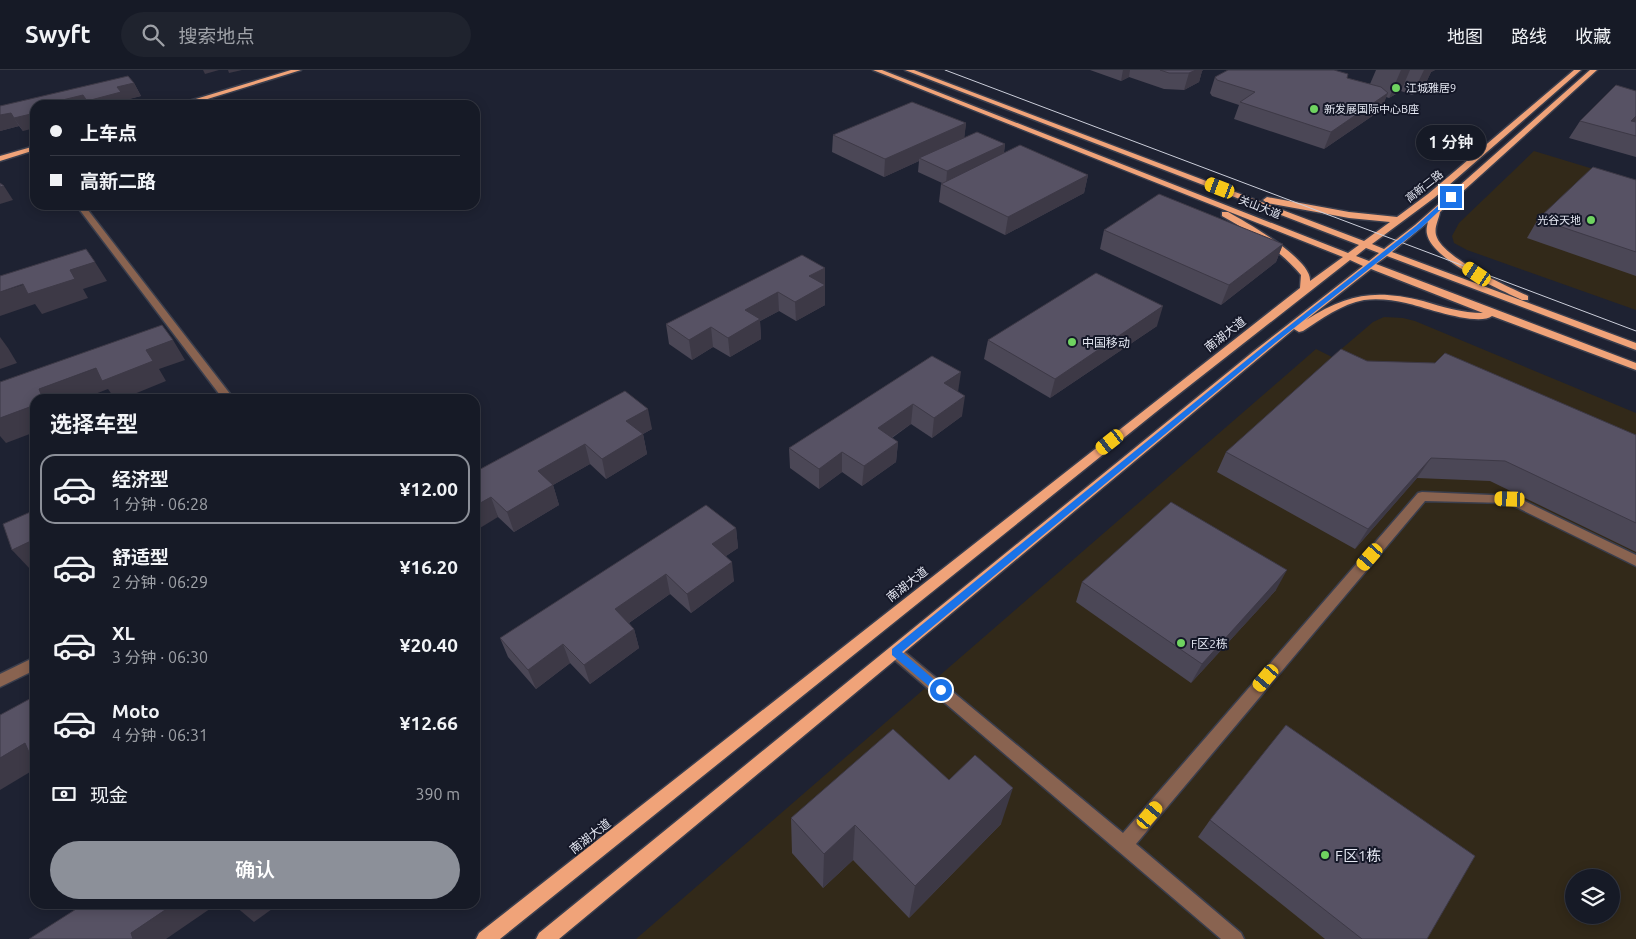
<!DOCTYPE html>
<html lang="zh">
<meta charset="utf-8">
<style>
:root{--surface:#161a26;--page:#1f232e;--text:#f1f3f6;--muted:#9ea1a7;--line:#353843;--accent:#8c9099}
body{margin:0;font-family:Ubuntu,"Noto Sans SC",sans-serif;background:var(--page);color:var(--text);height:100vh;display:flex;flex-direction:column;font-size:19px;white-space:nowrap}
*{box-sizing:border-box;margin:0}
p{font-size:16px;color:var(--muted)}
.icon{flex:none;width:28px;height:28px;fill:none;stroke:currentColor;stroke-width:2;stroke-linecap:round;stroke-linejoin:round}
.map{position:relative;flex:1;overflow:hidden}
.details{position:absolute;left:30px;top:324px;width:450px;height:515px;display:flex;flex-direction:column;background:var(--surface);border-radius:15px;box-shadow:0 2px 12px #0003,0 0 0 1px var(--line)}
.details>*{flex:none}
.top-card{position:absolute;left:30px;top:30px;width:450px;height:110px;border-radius:15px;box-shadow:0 2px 12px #0003,0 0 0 1px var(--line);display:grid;align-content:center;height:110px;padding:0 20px;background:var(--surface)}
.tools{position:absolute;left:1565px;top:799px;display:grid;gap:10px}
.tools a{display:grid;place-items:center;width:55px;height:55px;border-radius:50%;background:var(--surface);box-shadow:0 2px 12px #0003,0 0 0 1px var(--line);font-size:25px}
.end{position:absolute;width:22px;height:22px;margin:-11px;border:6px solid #1a73e8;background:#fff;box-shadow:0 0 0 2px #fff}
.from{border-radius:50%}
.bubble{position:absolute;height:35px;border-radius:18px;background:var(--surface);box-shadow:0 2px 12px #0003,0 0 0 1px var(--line);font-size:16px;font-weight:600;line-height:35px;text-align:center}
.car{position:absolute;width:15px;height:30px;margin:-15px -8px;border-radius:6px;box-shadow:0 0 4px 1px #0007;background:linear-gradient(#f5c518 24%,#345 0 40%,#f5c518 0 76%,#345 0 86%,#f5c518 0)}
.top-card b{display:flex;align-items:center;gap:18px;height:48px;font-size:19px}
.top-card b+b{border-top:1px solid var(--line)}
.top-card i{width:12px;height:12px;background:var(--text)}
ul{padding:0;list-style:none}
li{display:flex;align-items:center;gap:15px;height:70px;margin:0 10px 8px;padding:0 10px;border:2px solid transparent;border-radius:15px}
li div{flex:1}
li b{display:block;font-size:19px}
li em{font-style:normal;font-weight:600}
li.on{border-color:var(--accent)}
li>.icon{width:45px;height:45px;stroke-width:1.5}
h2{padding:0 20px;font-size:22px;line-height:60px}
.pay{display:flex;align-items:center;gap:12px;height:55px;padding:0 20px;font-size:19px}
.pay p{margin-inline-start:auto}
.primary-button{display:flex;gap:10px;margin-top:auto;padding:10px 20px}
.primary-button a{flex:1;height:58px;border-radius:30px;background:var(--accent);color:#fff;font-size:20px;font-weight:600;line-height:58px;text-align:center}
header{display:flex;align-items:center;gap:30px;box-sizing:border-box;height:70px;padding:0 25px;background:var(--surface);border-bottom:1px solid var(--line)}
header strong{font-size:24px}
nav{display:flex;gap:28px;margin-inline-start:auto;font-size:18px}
.search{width:350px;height:45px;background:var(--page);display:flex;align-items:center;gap:12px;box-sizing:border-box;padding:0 18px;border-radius:28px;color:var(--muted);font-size:19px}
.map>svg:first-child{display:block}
</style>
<header>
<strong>Swyft</strong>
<div class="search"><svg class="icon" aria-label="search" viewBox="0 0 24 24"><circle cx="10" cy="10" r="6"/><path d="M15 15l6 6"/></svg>搜索地点</div>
<nav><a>地图</a><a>路线</a><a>收藏</a></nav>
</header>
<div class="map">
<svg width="1636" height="869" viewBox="0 0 1636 869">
<rect width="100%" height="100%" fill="#1e2232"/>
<g fill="#322919" fill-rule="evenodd">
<polygon points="1534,81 1636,112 1636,240 1467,180 1454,173 1452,166 1459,153"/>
<path d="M1384 247 1403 248 1415 251 1636 343V869H636L1316 279 1332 287 1373 252ZM1574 808H1611V845H1574Z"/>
</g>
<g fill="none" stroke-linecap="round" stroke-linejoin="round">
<defs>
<g id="minor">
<polygon points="76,135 84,135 234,329 223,329"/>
<polygon points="1422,422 1514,426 1636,485 1636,496 1508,433 1425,431 1136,774 1241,863 1244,869 1221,869 890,586 888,582 890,578 895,576 900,578 1123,763 1418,423"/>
<polygon points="35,587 35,600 0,617 0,604"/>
</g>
<g id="major">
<polygon points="291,0 301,0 188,35 176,35"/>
<path d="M873 0H882L1348 183 1359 175 905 0H914L1364 171 1390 152 1349 148 1267 133 1263 130 1267 127 1349 142 1397 147 1428 124 1574 0H1581L1434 128 1372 174 1384 179 1415 155 1590 0H1597L1440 142C1439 149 1434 157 1436 165 1442 188 1507 216 1528 226V230H1522C1499 219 1432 190 1427 164 1426 160 1427 156 1428 152L1392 182 1636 273V280L1387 186 1376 194 1636 293V300L1492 246C1478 257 1424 237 1406 233 1393 230 1378 228 1364 230 1342 234 1321 249 1303 261L1299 262 1294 259 559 869H536L539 863 1254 281 1363 196 1350 190 1161 338 500 869H476L479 863 1300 218 1301 205C1279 179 1252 163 1222 146V142H1228C1246 152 1312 189 1310 211L1343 187ZM1366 178 1379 183 1369 191 1356 186ZM1371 199 1483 243C1462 243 1443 237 1423 231 1375 219 1347 224 1306 250Z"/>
<polygon points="35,76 35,80 0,91 0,86"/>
</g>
</defs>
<use href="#minor" stroke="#3a3e4d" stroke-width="3"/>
<use href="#major" stroke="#3a3e4d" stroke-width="3"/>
<use href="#minor" fill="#896350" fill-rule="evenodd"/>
<use href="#major" fill="#f0a379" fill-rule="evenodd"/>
<polyline stroke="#cbceda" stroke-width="1" points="945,0 1636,261"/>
</g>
<g fill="#4b4756">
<polygon points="1090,0 1203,0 1202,1 1199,12 1184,20 1164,19 1129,7 1121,11"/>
<polygon points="1376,0 1435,0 1431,2 1423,19 1412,25 1401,21 1389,28 1386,27 1381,40 1324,79 1234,49 1239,35 1212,26 1210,23 1215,7 1347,8 1370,14"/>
<polygon points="134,13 141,26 125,30 128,35 35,35 23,61 19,56 0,61 0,36"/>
<polygon points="1636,21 1636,87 1569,68 1580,51"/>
<polygon points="966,53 964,68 1005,74 1004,83 1088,105 1084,123 1005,165 939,132 941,114 942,113 918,102 919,91 884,107 832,82 833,65"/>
<polygon points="1636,110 1636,206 1527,168 1538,149"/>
<polygon points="1104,160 1283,174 1276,192 1221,235 1100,179"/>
<polygon points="825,198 825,235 796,251 779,241 760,251 761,269 730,287 713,277 692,290 669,274 666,254"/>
<polygon points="1157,256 1050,328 984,289 988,270"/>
<polygon points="932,286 958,322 962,346 932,368 911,354 892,368 898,372 896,392 862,416 842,402 819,419 790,398 789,378"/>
<polygon points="1367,291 1636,365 1636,482 1490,411 1417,408 1355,479 1217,402 1226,382"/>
<polygon points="625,321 652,359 643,364 647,384 606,409 590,394 553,415 559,435 514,462 498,447 475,402"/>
<polygon points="736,458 738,478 726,486 734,511 691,543 670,524 629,553 634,559 639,578 590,614 570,593 536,619 508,587 500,568"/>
<polygon points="1082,512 1276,520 1191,613 1076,532"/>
<polygon points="949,710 1001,754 909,848 853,790 823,818 792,783 791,748"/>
<polygon points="1210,750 1427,869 1325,869 1198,767"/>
</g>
<g fill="#3d3946">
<polygon points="203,0 219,0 205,4"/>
<polygon points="228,0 242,0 229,3"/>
<polygon points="1123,0 1130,0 1129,7 1121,11"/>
<polygon points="1195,0 1203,0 1202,1 1199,12 1184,20 1189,3"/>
<polygon points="1401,0 1410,0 1401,21 1389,28"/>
<polygon points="1424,0 1435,0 1431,2 1423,19 1412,25"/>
<polygon points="134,13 141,26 125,30 128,35 90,35 87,31 117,17"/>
<polygon points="1388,23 1381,40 1324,79 1331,62"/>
<polygon points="83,25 89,35 47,35 46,34"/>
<polygon points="11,43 19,56 0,61 0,45"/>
<polygon points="35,43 35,58 23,61 14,48"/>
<polygon points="1636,46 1636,51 1625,63 1631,51"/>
<polygon points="966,53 964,71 919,88 919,91 884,107 885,89"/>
<polygon points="1005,74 1003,87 946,115 947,101"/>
<polygon points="1088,105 1084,123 1005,165 1008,147"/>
<polygon points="4,116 13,130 0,134 0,117"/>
<polygon points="1283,174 1276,192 1221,235 1229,215"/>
<polygon points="95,192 107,211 83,219 88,228 42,244 35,234 0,246 0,222"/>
<polygon points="825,198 825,235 796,251 795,232 809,206"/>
<polygon points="778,222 779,241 760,251 761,269 730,287 728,268 745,240"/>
<polygon points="1163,236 1157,256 1050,328 1055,309"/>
<polygon points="711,257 713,277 692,290 689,270"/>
<polygon points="0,267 8,278 17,293 0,299"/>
<polygon points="173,270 185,290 159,299 166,311 122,329 115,329 108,319 82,329 43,329 39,319"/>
<polygon points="961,302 958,322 944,313"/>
<polygon points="965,326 962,346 932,368 934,348"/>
<polygon points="913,334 911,354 876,378 878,358"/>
<polygon points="35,335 35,362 6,373 0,366 0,348"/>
<polygon points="648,339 652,359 630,371 626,351"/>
<polygon points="643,364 647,384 606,409 602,389"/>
<polygon points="898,372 896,392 862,416 864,396"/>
<polygon points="585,374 590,394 553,415 559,435 514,462 507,442 538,401"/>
<polygon points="842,382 842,402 819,419 819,399"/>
<polygon points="1431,388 1417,408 1355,479 1368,459"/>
<polygon points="491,427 498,447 475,461 475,436"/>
<polygon points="736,458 738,478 714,494 712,474"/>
<polygon points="35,469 35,498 31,500 12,480"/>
<polygon points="732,492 734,511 691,543 687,524"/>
<polygon points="1287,500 1276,520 1191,613 1202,594"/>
<polygon points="666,504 670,524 620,559 615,539"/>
<polygon points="634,559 639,578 590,614 584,595"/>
<polygon points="563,574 570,593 536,619 528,600"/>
<polygon points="25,673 35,681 35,699 0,720 0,688"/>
<polygon points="1013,718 1001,754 909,848 915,816"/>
<polygon points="855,755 853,790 823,818 824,784"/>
<polygon points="174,834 217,834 166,869 133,869 131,863"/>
<polygon points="239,834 279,834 254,852 235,836"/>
</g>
<g fill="#575264" stroke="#3d3946">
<polygon points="1160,0 1196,0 1189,3 1169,3"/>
<polygon points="1228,0 1334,0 1348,4 1347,8 1381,17 1388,23 1331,62 1240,32 1255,22 1217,10 1215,7"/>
<polygon points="128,6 134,13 117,17 121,22 87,31 83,25 46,34 47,35 35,35 35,43 14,48 11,43 0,45 0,36"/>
<polygon points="1616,15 1636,21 1636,46 1631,51 1636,52 1636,66 1580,51"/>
<polygon points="912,32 966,53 885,89 833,65"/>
<polygon points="977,62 1005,74 947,101 919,88"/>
<polygon points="1020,75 1088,105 1008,147 941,114"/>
<polygon points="1593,97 1636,110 1636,182 1538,149"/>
<polygon points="0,113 4,116 0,117"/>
<polygon points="1159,124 1283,174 1229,215 1104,160"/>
<polygon points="86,179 95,192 70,200 75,209 28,224 23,214 0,222 0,206"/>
<polygon points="802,185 825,198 809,206 825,215 795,232 778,222 745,240 760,249 728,268 711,257 689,270 666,254"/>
<polygon points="1096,203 1163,236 1055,309 988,270"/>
<polygon points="162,255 173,270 146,280 153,291 102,311 96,298 39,319 43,329 35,329 35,335 0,348 0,312"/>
<polygon points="1341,279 1367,291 1435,293 1445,283 1636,365 1636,453 1505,391 1431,388 1368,459 1226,382"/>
<polygon points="932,286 961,302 944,313 965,326 934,348 913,334 878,358 898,372 864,396 842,382 819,399 789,378"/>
<polygon points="625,321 648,339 626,351 643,364 602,389 585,374 538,401 553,415 507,442 491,427 475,436 475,402"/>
<polygon points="1171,432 1287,500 1202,594 1082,512"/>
<polygon points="706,435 736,458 712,474 732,492 687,524 666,504 615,539 634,559 584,595 563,574 528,600 500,568"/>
<polygon points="35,440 35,469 12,480 3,454"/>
<polygon points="35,626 35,696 25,673 0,688 0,645"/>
<polygon points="1286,655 1475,786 1427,869 1362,869 1210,750"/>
<polygon points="893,659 949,710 975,685 1013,718 915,816 855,755 824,784 791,748"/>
<polygon points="84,834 174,834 131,863 133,869 29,869"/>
</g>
<polygon fill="#1a73e8" points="1449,126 1454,127 1421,158 1275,273 902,582 944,618 944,623 937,623 892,585 892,579 1270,271 1416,156"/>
<g fill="#6fd360" stroke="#151828" stroke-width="2">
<circle cx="1396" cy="18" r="5"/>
<circle cx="1314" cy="39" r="5"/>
<circle cx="1591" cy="150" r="5"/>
<circle cx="1072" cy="272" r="5"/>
<circle cx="1181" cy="573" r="5"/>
<circle cx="1325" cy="785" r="5"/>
</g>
<g text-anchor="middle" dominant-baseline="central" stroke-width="4" stroke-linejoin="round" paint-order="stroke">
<g font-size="11" fill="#e4e7f2" stroke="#151828" text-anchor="start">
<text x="1406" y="18">江城雅居9</text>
<text x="1324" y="39">新发展国际中心B座</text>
<text x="1581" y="150" text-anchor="end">光谷天地</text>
</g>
<g font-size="11" fill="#e4e7f2" stroke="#151828">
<text transform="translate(1424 116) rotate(-38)">高新二路</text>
<text transform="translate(1260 137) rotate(21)">关山大道</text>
</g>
<g font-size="12" fill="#e4e7f2" stroke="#151828">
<text transform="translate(1225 264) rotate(-38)">南湖大道</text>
<text transform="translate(907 514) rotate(-38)">南湖大道</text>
<text transform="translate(590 766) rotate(-38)">南湖大道</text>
</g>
<g font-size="12" fill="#e4e7f2" stroke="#151828" text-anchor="start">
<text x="1082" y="272">中国移动</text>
<text x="1191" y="573">F区2栋</text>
</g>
<g font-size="15" fill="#e4e7f2" stroke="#151828" text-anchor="start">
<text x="1335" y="785">F区1栋</text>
</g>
</g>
</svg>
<div class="tools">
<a><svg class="icon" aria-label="layers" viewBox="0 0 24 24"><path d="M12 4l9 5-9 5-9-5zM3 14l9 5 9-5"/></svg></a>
</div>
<i class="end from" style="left:941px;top:620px"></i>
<i class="end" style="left:1451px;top:127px"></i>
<div class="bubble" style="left:1416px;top:55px;width:70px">1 分钟</div>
<i class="car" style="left:1220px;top:118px;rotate:291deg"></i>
<i class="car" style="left:1477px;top:204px;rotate:304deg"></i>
<i class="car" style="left:1110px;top:372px;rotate:232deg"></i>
<i class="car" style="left:1510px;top:429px;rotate:272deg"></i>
<i class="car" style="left:1370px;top:487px;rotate:221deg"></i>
<i class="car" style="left:1266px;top:608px;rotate:220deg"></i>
<i class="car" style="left:1150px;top:745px;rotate:40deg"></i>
<div class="top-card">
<b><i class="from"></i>上车点</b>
<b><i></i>高新二路</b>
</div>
<section class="details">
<h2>选择车型</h2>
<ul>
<li class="on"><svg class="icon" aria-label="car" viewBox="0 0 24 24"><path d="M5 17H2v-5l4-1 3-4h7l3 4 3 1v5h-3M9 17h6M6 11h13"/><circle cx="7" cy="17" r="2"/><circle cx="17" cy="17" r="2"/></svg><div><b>经济型</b><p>1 分钟 · 06:28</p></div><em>¥12.00</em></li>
<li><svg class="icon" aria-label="car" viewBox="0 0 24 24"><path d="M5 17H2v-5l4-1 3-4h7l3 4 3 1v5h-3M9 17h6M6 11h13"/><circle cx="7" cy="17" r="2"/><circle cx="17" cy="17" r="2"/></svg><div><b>舒适型</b><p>2 分钟 · 06:29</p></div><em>¥16.20</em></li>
<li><svg class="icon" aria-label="car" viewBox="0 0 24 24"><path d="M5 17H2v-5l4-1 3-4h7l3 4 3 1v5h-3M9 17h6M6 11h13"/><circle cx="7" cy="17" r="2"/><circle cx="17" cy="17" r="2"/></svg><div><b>XL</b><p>3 分钟 · 06:30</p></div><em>¥20.40</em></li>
<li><svg class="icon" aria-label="car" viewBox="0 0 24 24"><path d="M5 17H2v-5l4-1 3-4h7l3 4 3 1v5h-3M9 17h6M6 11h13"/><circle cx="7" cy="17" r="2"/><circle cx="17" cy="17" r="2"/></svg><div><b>Moto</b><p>4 分钟 · 06:31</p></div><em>¥12.66</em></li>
</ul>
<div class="pay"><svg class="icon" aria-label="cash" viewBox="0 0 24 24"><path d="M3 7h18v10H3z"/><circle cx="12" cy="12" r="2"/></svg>现金<p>390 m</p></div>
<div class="primary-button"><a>确认</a></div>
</section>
</div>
